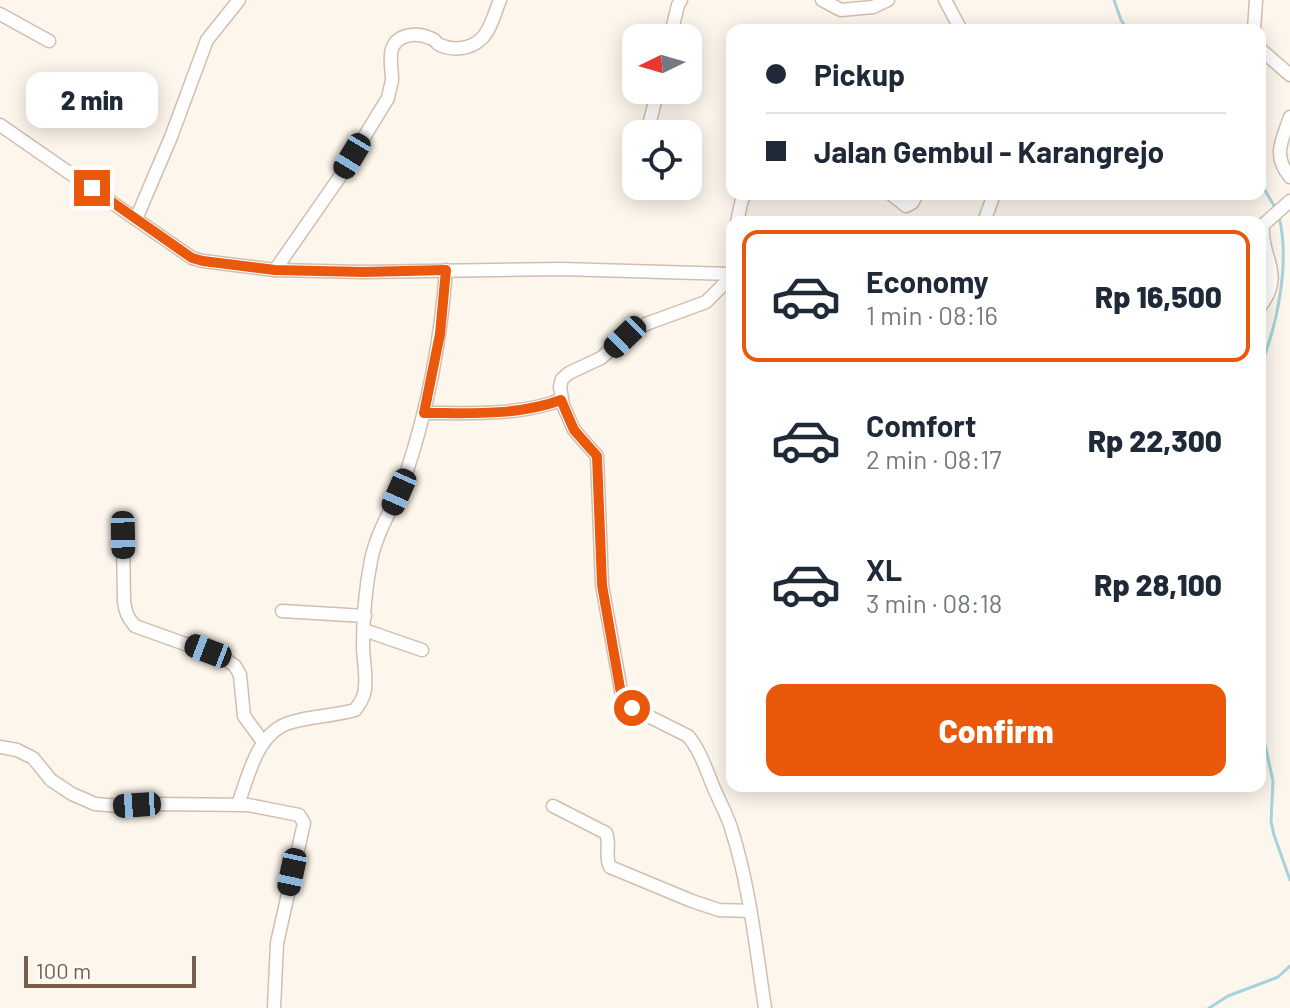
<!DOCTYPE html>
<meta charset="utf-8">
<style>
:root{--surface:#fff;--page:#f6f6f7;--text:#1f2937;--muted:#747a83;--line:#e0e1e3;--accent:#ea580c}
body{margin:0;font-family:Barlow,sans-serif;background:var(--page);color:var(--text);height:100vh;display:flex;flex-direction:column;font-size:30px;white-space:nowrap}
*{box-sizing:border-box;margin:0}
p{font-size:26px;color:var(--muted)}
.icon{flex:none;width:44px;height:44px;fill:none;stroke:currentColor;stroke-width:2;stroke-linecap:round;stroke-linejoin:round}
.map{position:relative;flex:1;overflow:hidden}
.drawer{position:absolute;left:726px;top:216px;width:540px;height:576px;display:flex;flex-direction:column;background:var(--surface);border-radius:16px;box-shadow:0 4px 20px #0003}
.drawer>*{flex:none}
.hud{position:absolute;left:726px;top:24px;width:540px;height:176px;border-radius:16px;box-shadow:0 4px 20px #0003;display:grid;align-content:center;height:176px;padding:0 40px;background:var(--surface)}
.needle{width:52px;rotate:265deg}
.buttons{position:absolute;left:622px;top:24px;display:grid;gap:16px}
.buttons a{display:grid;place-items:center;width:80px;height:80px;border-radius:16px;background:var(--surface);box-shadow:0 4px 20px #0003;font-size:40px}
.scale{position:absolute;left:24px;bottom:20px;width:172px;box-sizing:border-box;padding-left:8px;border:4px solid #7a5c4d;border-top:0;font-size:22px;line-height:28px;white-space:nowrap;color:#7a5c4d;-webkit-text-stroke:6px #fffaf3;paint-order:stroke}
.end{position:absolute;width:36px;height:36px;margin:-18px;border:10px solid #ea580c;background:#fff;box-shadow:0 0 0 4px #fff}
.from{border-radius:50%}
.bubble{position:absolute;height:56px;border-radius:16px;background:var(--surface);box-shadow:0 4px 20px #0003;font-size:26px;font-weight:800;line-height:56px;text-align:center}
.car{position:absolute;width:24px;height:48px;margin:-24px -12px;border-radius:10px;box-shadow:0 0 6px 2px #0007;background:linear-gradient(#222 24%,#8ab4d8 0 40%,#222 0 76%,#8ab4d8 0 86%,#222 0)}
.hud b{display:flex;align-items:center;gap:28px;height:76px;font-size:30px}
.hud b+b{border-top:2px solid var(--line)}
.hud i{width:20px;height:20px;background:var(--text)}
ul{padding:14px 0 0;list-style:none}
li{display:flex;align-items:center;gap:24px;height:132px;margin:0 16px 12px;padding:0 24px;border:4px solid transparent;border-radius:16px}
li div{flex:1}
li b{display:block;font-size:30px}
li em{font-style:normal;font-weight:800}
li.current{border-color:var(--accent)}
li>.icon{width:72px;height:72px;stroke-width:1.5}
.cta{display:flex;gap:16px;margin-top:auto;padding:16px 40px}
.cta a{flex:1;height:92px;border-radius:16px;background:var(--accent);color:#fff;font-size:32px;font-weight:800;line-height:92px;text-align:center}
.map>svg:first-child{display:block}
</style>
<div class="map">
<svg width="1290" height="1008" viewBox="0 0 1290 1008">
<rect width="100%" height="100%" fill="#fdf6ec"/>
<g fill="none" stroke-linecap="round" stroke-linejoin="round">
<g stroke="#a5d3da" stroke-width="3">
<polyline points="1114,0 1121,20 1128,30"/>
<polyline points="1260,182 1276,209"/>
<path d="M1260 367C1278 324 1290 262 1279 216"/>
<polyline points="1260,729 1264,740 1273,781 1271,821 1274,835 1290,880"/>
<polyline points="1209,1008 1228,996 1278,977 1290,966"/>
</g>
<defs>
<g id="minor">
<polyline points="822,0 841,10 873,7 888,0"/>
<polyline points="945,0 961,30"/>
<polyline points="0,14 49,41"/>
<polyline points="1254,30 1256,0"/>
<polyline points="670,38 678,5 681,0"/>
<polyline points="1260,49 1290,75"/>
<path d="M1290 117C1282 141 1272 155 1290 177"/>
<polyline points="0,125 192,258 203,261 275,270 363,272 561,269 732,274"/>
<polyline points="644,134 650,121 658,90"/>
<polyline points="891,194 906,206 912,203 915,198 914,194"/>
<polyline points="136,219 171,137 207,40 239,0"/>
<polyline points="737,222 742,199 746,194"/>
<polyline points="984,222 994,194"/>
<path d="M275 270 339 178 388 98C389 92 391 86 392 80 392 70 389 58 392 49 397 34 417 32 430 38 440 42 431 40 440 45 453 51 471 49 481 39 491 30 495 12 500 0"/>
<path d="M732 276 706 302 646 324 625 337 601 358 569 373 562 379 560 387 563 405 574 430 597 456 602 585 622 696 632 708 688 736C700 750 706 769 713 786 719 801 728 816 732 831 750 888 756 949 765 1008"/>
<path d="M1260 307C1286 272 1260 259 1263 225L1290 201"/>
<path d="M424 413C470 413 517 416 561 400"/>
<path d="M123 535 124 601C125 612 128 618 135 626L224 658 235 666 240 675 244 716 263 742"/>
<polyline points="282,611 365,616"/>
<polyline points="364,630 422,650"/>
<polyline points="0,747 17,750 33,758 51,780 72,794 95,804 119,806 155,804 248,805 299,815 304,823 277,943 274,1008"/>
<path d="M238 804C249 775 257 731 292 722 312 716 334 716 355 710 359 705 362 701 364 694 368 678 363 662 363 645 363 619 366 586 371 560 377 530 396 503 406 474 428 408 441 339 446 270"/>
<path d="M553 806 606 833C611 847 604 855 610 867L692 901 719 910 750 911"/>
</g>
</defs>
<use href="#minor" stroke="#d1beb0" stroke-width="15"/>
<use href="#minor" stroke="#fff" stroke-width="12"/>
</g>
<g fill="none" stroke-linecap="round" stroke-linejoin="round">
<path stroke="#ea580c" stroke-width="10" d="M92 188 192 258 203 261 275 270 363 272 446 270 440 334 424 413C470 413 517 416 561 400L574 430 597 456 602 585 620 688 622 696 632 708"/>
</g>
</svg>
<div class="buttons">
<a><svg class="needle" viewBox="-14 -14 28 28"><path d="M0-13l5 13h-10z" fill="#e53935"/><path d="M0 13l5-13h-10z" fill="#747a83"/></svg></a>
<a><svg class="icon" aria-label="locate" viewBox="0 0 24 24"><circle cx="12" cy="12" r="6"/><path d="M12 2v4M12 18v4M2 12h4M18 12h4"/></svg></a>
</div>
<div class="scale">100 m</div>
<i class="end from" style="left:632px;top:708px"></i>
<i class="end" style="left:92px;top:188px"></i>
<div class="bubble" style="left:26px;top:72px;width:132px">2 min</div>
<i class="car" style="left:352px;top:156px;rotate:211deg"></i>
<i class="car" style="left:625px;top:337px;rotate:226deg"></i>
<i class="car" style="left:399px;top:492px;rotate:204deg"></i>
<i class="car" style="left:123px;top:535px;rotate:179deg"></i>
<i class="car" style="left:208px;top:651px;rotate:291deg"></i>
<i class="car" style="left:137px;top:805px;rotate:266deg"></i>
<i class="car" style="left:292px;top:872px;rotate:192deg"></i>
<div class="hud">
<b><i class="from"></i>Pickup</b>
<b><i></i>Jalan Gembul - Karangrejo</b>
</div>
<section class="drawer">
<ul>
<li class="current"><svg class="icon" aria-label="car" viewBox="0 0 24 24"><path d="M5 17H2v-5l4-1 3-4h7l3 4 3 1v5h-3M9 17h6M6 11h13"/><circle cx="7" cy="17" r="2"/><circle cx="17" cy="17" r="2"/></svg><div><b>Economy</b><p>1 min · 08:16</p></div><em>Rp 16,500</em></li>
<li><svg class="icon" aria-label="car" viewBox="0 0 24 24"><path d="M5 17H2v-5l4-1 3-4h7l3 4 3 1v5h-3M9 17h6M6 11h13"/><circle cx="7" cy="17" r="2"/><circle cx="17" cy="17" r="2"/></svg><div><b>Comfort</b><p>2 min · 08:17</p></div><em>Rp 22,300</em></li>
<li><svg class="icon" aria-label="car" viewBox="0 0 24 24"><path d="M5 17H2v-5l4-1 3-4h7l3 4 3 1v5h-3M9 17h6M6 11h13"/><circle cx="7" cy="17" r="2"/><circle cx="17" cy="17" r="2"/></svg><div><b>XL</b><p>3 min · 08:18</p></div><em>Rp 28,100</em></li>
</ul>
<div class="cta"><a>Confirm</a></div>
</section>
</div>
